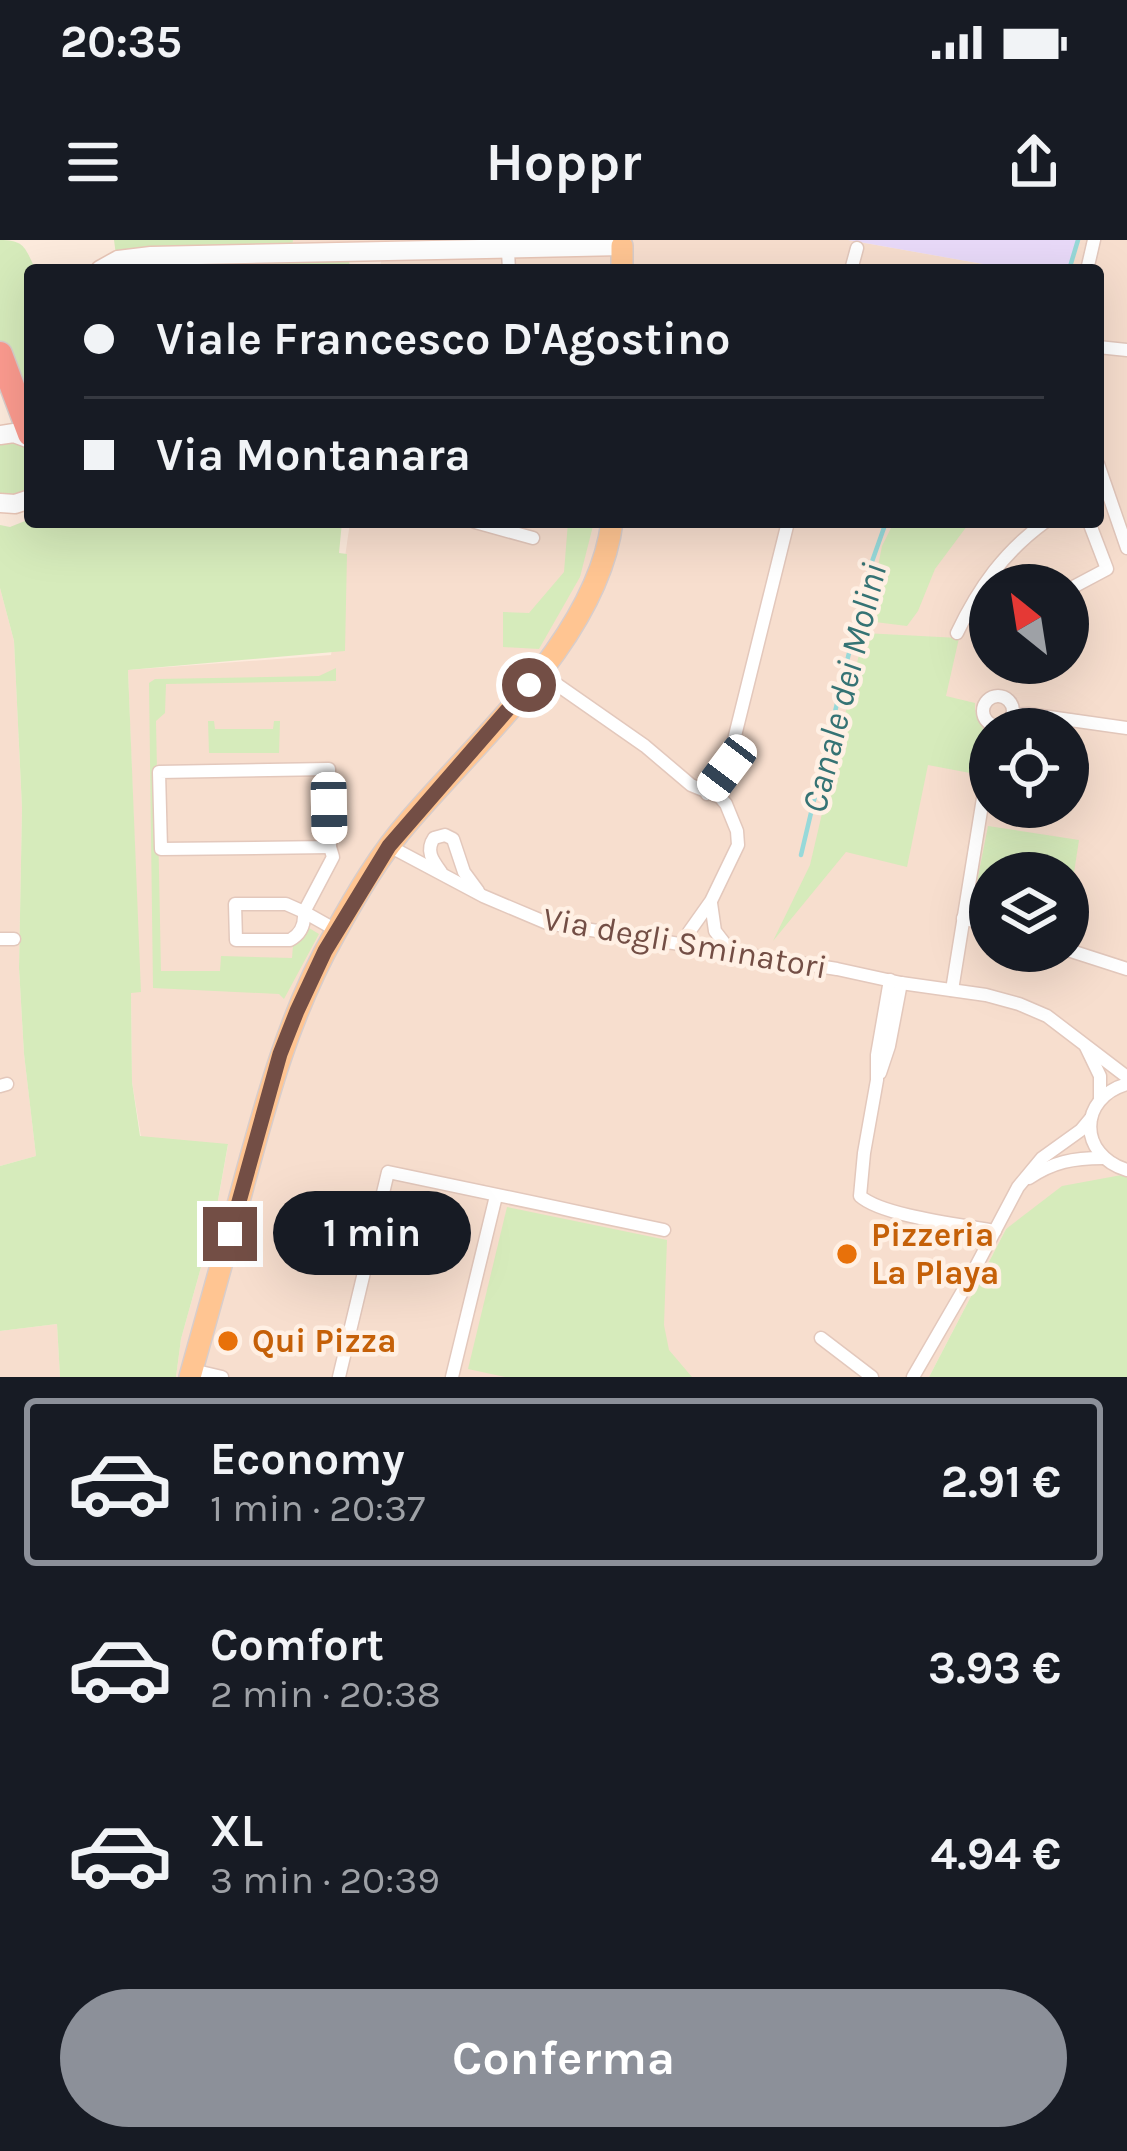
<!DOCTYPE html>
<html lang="it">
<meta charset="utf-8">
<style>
:root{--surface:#171b24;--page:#242831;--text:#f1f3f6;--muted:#9ea1a6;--line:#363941;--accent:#8c9099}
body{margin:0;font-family:Karla,sans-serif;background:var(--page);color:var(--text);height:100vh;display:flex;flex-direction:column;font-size:45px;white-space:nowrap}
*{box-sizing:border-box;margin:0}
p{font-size:39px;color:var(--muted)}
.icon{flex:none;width:66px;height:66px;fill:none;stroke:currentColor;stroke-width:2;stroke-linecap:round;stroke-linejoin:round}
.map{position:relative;height:1137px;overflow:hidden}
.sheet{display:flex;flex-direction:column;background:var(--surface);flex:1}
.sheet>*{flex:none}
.top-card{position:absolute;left:24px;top:24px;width:1080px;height:264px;border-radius:12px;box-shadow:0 12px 48px #0002;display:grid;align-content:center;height:264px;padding:0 60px;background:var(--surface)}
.needle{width:78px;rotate:330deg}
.fabs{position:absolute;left:969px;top:324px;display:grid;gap:24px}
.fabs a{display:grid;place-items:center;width:120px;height:120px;border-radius:50%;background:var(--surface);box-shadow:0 12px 48px #0002;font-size:60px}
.end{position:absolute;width:54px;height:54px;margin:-27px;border:15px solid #734e45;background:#fff;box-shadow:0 0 0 6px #fff}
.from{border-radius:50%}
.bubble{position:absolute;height:84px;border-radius:42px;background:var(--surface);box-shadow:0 12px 48px #0002;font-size:39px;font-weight:700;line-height:84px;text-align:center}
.car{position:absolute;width:36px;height:72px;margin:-36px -18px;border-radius:15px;box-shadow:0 0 9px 3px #0007;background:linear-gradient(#fff 24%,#345 0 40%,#fff 0 76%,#345 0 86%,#fff 0)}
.top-card b{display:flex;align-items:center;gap:42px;height:114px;font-size:45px}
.top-card b+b{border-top:3px solid var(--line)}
.top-card i{width:30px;height:30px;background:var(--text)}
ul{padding:21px 0 0;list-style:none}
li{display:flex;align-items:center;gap:36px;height:168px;margin:0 24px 18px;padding:0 36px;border:6px solid transparent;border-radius:12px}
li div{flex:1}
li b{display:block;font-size:45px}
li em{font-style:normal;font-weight:700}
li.on{border-color:var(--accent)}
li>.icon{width:108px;height:108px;stroke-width:1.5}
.cta{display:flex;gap:24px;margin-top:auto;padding:24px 60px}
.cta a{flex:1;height:138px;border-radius:72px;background:var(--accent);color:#fff;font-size:48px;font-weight:700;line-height:138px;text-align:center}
.status{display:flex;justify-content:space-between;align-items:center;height:84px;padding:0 60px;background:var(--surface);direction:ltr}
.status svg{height:33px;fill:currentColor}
header{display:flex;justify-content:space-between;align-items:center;height:156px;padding:0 60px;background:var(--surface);font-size:54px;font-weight:700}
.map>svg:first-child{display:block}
</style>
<div class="status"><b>20:35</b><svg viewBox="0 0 49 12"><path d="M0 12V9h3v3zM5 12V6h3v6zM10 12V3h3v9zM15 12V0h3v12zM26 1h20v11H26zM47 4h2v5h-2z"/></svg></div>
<header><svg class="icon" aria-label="menu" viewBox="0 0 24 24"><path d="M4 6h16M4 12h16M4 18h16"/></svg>Hoppr<svg class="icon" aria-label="share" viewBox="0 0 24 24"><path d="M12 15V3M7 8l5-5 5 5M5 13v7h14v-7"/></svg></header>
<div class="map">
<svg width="1127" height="1137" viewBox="0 0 1127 1137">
<rect width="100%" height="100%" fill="#fdebdd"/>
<g fill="#f7dece" fill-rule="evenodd">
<polygon points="293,0 848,0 1017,30 380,30 382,12 292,13"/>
<path d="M1078 0H1127V934L1006 989 929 1137H176L181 1099 215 977 228 905 141 897 132 842 131 752H140L128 430 331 415 350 282H1098V30H1071ZM990 345H1068V423H990ZM990 489H1068V567H990ZM990 633H1068V711H990Z"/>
<polygon points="0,348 14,401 22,568 19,728 24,814 36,916 0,926"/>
<polygon points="57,1084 60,1137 0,1137 0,1091"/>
</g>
<polygon fill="#e9daf9" points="848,0 1078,0 1071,30 1017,30"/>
<g fill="#d6ebbb">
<path d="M0 0C26 0 25 9 36 30H30V184L0 102Z"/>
<polygon points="114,0 293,0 292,12 350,12 349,30 118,30"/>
<path d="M14 201 30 210V247C20 256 12 257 0 254V203Z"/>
<polygon points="30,279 30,282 342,282 339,313 347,314 345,411 128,430 141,752 131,753 132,842 140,896 228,904 215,977 181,1099 176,1137 60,1137 57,1084 0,1091 0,926 36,916 24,814 19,728 22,568 14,401 0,348 0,285 10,287"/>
<polygon points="568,282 594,282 580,337 539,409 503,407 503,372 529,373 564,332"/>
<polygon points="894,282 970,282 935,329 918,371 907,386 867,381 882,306"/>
<path d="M864 393 959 398 946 456 975 463C974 480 982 479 984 492 986 504 975 522 970 533L928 525 907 627 846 612 773 701 810 625Z"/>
<polygon points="336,428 336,441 166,444 165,473 156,481 161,731 220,731 221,716 292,718 293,705 303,699 309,688 319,694 284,759 279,754 153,748 149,443 155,439 319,436"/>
<polygon points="208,481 214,481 215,489 273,489 274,481 280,481 279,513 209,513"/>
<polygon points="988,586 1079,600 1068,672 1068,633 990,633 990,672 976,667 974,657"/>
<polygon points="1127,934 1127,1137 929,1137 1006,989 1062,946"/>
<polygon points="507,967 667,1000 664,1085 669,1110 692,1137 505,1137 468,1129"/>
</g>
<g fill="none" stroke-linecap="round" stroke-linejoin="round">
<g stroke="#97d9d9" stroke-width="4.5">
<polyline points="1069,30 1078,0"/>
<polyline points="801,615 868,333 886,282"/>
</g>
<defs>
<g id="street">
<polyline points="508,11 509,30"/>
<polyline points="851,30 857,8"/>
<polyline points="1087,30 1094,0"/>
<polyline points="1098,107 1127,110"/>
<polyline points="1098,224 1127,308"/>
<polyline points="475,282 533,298"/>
<polyline points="1075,346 1107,329 1089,282"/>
<path d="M957 393C979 347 1004 312 1045 282"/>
<polyline points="539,432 645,506 691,545 720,557 726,564 737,591 738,605 711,661 689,692 688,706"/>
<circle cx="998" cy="471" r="15"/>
<polyline points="1013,475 1028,474 1127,488"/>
<polygon points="329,529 330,607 161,609 159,532"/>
<polyline points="707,554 727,528 788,282"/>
<polyline points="389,606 483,656 547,683 837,729 901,743 986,755 1019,764 1047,776 1127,837"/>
<polyline points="330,607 333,617 304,672 336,690"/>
<path d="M441 632C433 621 425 611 434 598L445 595 453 599 464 632 478 651"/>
<polyline points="711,663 715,691 732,713"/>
<path d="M235 664H286L304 672C305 685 301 694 290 700H236Z"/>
<polyline points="963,678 990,686"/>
<polyline points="0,699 14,699"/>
<polyline points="1068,710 1127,729"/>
<path d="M890 740 877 815V840L864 913 860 956C882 976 963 985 995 991"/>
<polyline points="952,750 990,515"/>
<polyline points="1086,807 1100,836 1100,859"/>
<polyline points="880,833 889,806 901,743"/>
<path d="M1127 844C1078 858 1078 915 1127 930"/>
<polyline points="0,846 7,844"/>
<path d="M1029 938C1053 922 1073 918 1103 918"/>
<polyline points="821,1098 872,1137"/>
<polyline points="192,1130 222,1137"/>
<polyline points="339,1137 388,932 664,990"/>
<polyline points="452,1137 496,956"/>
<polyline points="913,1137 964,1049 1018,947 1042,918 1081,890 1091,878"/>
</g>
<g id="secondary">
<polyline points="100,30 118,20 151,16 622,6 622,0"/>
<polyline points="0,195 14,193 30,199"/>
<polyline points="0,263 15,264 30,259"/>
</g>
<g id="primary">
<polyline points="622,30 622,6"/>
<path d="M190 1137C206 1078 223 1020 239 961 264 869 287 778 334 695 356 655 380 614 410 580 481 497 598 395 612 282"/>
</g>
<polyline id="highway" points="0,114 30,194"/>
</defs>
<use href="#street" stroke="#e3c8bc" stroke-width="15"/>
<use href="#secondary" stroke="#e9c7b8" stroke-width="21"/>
<use href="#primary" stroke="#d8cdcb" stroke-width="24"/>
<use href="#highway" stroke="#d8cdcb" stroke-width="27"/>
<use href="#street" stroke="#fff" stroke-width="12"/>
<use href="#secondary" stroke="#fff" stroke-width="18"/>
<use href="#primary" stroke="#ffc592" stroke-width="21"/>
<use href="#highway" stroke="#fc9b8f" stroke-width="24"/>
</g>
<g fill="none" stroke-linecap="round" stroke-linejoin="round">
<polyline stroke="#734e45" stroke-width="15" points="230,994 280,814 297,771 325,711 389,606 529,445"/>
</g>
<g fill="#e8710a" stroke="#fff0e4" stroke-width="4.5">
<circle cx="847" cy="1014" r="12"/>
<circle cx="228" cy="1101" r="12"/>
</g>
<g text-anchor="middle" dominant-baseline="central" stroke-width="9" stroke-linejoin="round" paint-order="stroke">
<g font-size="33" fill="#734e45" stroke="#fff0e4">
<text transform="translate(685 703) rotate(10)">Via degli Sminatori</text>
</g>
<g font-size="33" font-weight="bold" fill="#c56008" stroke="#fff0e4" text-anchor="start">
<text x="871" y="995">Pizzeria<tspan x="871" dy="38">La Playa</tspan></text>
<text x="252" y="1101">Qui Pizza</text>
</g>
<g font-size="36" font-style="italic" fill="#357374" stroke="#fff0e4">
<text transform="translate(844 448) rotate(-76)">Canale dei Molini</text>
</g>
</g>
</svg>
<div class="fabs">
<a><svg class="needle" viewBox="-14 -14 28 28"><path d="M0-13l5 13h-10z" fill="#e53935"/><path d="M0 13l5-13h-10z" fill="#9ea1a6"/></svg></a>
<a><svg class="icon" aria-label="locate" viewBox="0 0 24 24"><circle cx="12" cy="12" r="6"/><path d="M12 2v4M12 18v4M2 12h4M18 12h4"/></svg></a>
<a><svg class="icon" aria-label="layers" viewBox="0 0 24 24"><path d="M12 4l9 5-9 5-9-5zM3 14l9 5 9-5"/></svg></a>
</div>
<i class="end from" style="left:529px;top:445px"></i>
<i class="end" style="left:230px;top:994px"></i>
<div class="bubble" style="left:273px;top:951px;width:198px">1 min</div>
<i class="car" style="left:727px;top:528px;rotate:217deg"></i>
<i class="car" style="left:329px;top:568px;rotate:179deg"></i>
<div class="top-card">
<b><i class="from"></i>Viale Francesco D'Agostino</b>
<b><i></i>Via Montanara</b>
</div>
</div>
<section class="sheet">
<ul>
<li class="on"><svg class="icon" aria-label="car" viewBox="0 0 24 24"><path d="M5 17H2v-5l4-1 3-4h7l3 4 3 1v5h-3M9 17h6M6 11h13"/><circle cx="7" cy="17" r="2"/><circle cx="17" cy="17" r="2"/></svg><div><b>Economy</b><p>1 min · 20:37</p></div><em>2.91 €</em></li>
<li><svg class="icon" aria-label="car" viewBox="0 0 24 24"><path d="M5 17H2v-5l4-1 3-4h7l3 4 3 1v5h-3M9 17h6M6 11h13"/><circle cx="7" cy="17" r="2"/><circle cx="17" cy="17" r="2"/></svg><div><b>Comfort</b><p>2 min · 20:38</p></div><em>3.93 €</em></li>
<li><svg class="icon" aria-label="car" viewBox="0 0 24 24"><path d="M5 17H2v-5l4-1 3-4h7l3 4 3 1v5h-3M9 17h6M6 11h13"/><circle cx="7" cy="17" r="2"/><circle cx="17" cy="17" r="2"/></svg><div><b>XL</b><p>3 min · 20:39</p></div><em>4.94 €</em></li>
</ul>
<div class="cta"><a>Conferma</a></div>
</section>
